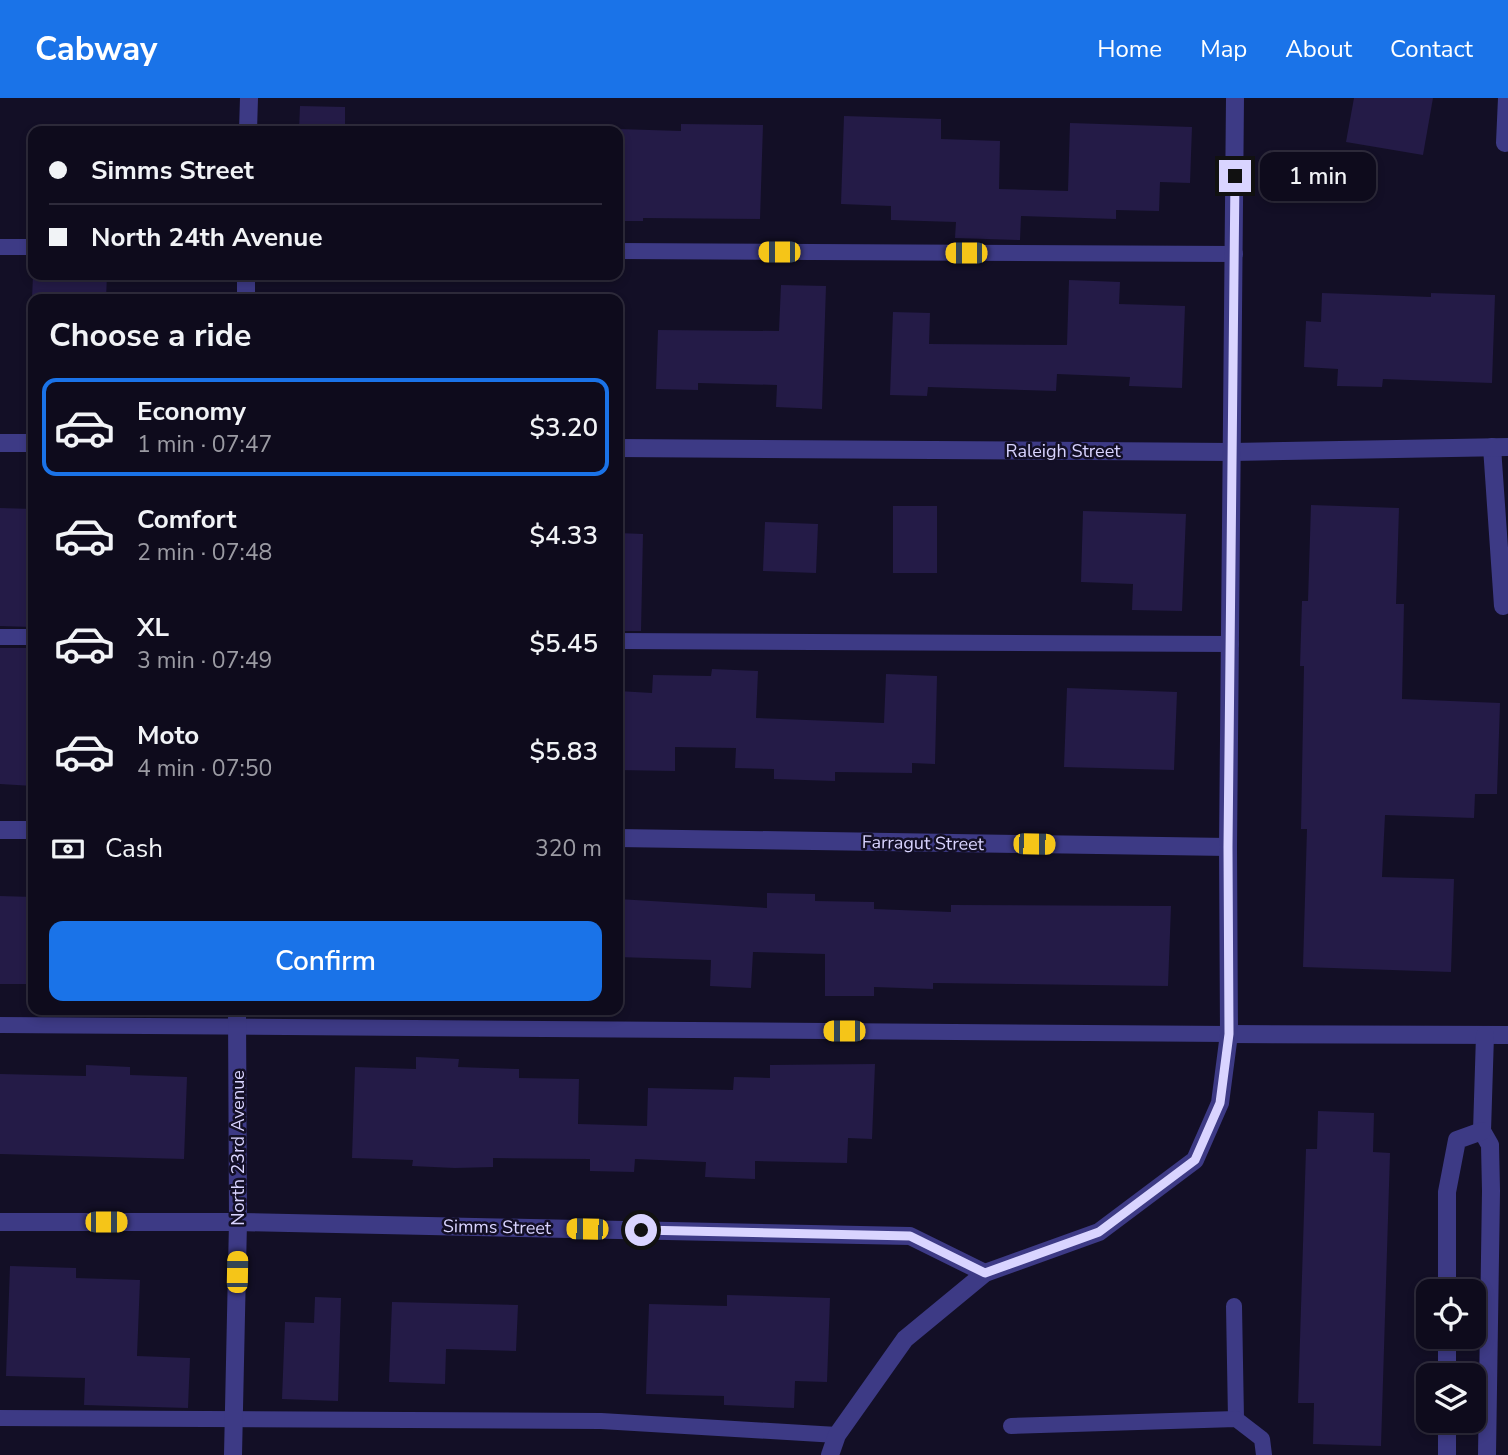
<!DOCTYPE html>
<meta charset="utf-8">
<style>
:root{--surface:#0e0b1c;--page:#171425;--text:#f1f3f6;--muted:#9b9ba3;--line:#2e2b3b;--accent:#1a73e8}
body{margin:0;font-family:"Nunito Sans",sans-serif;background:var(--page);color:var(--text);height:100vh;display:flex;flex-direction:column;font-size:26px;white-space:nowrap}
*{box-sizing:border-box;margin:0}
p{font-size:23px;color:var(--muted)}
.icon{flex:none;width:38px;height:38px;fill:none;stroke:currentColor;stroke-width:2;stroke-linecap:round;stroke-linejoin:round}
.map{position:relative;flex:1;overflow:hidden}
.side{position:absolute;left:28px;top:196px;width:595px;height:721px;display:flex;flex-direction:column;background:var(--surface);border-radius:14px;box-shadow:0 4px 10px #0003,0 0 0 2px var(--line)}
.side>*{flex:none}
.banner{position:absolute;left:28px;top:28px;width:595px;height:154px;border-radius:14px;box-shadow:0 4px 10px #0003,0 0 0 2px var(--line);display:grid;align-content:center;height:154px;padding:0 21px;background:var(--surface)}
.controls{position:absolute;left:1416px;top:1181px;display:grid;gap:14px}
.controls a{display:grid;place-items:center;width:70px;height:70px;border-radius:14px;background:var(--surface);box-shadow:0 4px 10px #0003,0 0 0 2px var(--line);font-size:35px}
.end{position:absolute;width:32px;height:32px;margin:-16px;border:9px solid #d9d4ff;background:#111;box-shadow:0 0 0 4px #111}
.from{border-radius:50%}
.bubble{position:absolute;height:49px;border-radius:14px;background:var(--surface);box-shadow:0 4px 10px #0003,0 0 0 2px var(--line);font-size:23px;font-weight:600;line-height:49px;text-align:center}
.car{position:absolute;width:21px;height:42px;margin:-21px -10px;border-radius:9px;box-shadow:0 0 5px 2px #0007;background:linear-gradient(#f5c518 24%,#345 0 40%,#f5c518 0 76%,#345 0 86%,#f5c518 0)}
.banner b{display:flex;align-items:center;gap:24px;height:66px;font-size:26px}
.banner b+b{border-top:2px solid var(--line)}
.banner i{width:18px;height:18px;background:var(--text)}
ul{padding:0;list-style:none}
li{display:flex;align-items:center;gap:21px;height:98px;margin:0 14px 10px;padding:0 7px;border:4px solid transparent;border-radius:14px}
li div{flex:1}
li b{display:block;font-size:26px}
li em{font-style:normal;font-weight:600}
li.selected{border-color:var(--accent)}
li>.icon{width:63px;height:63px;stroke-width:1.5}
h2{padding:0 21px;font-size:32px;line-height:84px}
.pay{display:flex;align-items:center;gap:18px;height:77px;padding:0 21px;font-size:26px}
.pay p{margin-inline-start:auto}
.button{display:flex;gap:14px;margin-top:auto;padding:14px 21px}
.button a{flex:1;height:80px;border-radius:14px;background:var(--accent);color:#fff;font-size:28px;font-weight:600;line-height:80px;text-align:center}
header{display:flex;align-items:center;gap:42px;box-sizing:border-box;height:98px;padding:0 35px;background:var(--accent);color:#fff}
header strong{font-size:33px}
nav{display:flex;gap:38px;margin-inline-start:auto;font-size:24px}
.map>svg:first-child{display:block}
</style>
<header>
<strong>Cabway</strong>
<nav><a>Home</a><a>Map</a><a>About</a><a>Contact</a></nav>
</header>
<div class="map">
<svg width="1508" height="1357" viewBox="0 0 1508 1357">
<rect width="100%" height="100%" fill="#130f26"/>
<g fill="#241b47">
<polygon points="1354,0 1433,0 1423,57 1346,44"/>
<polygon points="300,8 345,9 345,33 299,33"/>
<polygon points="844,18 941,21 941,41 1000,43 999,91 1068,93 1070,25 1192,29 1190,85 1160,84 1159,113 1116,112 1116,121 1021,118 1020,142 955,140 956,124 891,122 891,108 841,106"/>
<polygon points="681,26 763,27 760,121 643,120 643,123 618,123 618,31 681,33"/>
<polygon points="33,177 107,177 106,201 32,201"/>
<polygon points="1069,182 1120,184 1119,206 1185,208 1182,290 1129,288 1130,279 1057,276 1056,293 928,289 927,298 890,297 893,214 930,215 929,246 1067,247"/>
<polygon points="781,187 826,188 822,311 776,309 777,287 698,285 698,292 656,291 658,232 779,233"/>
<polygon points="1322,195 1431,199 1431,195 1495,197 1492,285 1383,281 1382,289 1337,288 1338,271 1304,269 1306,223 1321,224"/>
<polygon points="1311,407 1399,410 1396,506 1404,506 1402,601 1500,605 1497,696 1475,696 1474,720 1385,717 1382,779 1454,781 1451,874 1303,869 1307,731 1301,731 1304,568 1300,568 1302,503 1308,503"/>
<rect x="893" y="408" width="44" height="67"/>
<polygon points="0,410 33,411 33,529 0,528"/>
<polygon points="1083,413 1186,416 1182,513 1132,512 1133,486 1081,484"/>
<polygon points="765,424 818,426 816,475 763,473"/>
<polygon points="618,435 643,436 641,533 618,533"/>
<polygon points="33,550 33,688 0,686 0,550"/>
<polygon points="712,571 758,573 756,620 884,625 886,576 937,578 935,666 912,665 912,675 835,674 835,683 774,681 774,671 735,670 736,650 675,649 675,673 618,672 618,593 652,595 653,577 711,578"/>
<polygon points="1067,590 1177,594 1174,672 1064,669"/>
<polygon points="767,795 815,796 815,803 874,804 874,811 951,814 951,807 1171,808 1168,888 933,885 933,891 874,889 874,898 825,898 825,856 753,854 751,890 710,888 711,862 618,859 618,801 767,810"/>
<polygon points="0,798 33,799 33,886 0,886"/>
<polygon points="416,959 459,961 458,969 519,971 519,980 579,981 578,1026 647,1028 648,990 733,992 734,979 770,980 770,967 875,966 872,1041 848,1040 847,1065 755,1063 755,1081 705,1079 706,1064 635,1061 634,1074 590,1073 590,1061 493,1060 493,1069 455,1070 412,1068 413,1062 352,1060 355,969 416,971"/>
<polygon points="86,967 130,969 130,977 187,979 184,1061 0,1056 0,976 86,978"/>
<polygon points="1318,1013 1374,1015 1373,1054 1390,1055 1381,1348 1313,1346 1314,1305 1298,1305 1306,1051 1317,1051"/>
<polygon points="10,1168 76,1170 76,1180 140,1182 137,1258 190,1260 188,1310 84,1307 85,1280 6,1278"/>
<polygon points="727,1197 830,1200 827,1284 795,1283 794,1310 724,1307 724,1298 646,1296 649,1206 727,1208"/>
<polygon points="315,1199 341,1200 338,1303 282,1301 285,1224 314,1225"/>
<polygon points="392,1204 518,1207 516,1253 446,1251 445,1286 389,1284"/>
</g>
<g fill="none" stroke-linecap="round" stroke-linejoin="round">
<g stroke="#3d3a85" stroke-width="16">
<polyline points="0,149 33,149"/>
<polyline points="618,153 1235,156"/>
<polyline points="0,539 33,539"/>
<polyline points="618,543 1231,546"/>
<polyline points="0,927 1229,936"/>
<polyline points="1234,1208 1236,1321"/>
<polyline points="0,1320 601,1323 837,1337"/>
<polyline points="1011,1328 1236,1321 1262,1341 1264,1357"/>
</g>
<g stroke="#3d3a85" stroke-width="18">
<polyline points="248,33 249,0"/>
<polyline points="1505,45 1507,0"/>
<polyline points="246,201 246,177"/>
<polyline points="0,345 33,345"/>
<polyline points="1492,349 1503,508"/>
<polyline points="618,350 1233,354 1508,349"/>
<polyline points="0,732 33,732"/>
<polyline points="618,740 1228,749"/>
<polyline points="1229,936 1508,937"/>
<polyline points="1485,937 1482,1033 1490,1047 1491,1093 1487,1357"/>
<polyline points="0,1124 238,1124 910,1138 985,1175"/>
<polyline points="1447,1194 1447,1094 1457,1042 1482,1033"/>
<polyline points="1447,1278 1447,1239"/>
<polyline points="233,1357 238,1124 237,912"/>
<polyline points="830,1357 837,1337 905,1241 985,1175 1099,1134 1195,1062 1220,1005 1229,936 1228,749 1235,0"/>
<polyline points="1447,1357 1447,1323"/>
</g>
</g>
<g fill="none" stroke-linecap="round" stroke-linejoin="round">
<polyline stroke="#d9d4ff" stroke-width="9" points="641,1132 910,1138 985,1175 1099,1134 1195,1062 1220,1005 1229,936 1228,749 1235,78"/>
</g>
<g text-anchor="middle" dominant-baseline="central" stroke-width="5" stroke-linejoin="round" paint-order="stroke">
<g font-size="18" fill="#d9d4ff" stroke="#130f26">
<text x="1063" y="353">Raleigh Street</text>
<text transform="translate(923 745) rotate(1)">Farragut Street</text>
<text transform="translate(238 1050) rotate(-90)">North 23rd Avenue</text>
<text transform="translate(497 1129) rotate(1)">Simms Street</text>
</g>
</g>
</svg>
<div class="controls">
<a><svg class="icon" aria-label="locate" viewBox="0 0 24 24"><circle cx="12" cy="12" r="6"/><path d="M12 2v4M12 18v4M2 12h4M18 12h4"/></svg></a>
<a><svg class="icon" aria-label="layers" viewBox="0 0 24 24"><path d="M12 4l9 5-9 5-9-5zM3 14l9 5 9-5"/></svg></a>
</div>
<i class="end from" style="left:641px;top:1132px"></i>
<i class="end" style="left:1235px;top:78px"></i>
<div class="bubble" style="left:1260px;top:54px;width:116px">1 min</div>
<i class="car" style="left:779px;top:154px;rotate:270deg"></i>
<i class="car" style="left:966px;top:155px;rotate:270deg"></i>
<i class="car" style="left:1034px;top:746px;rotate:91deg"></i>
<i class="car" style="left:844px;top:933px;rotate:270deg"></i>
<i class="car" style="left:106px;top:1124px;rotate:90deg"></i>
<i class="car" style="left:587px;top:1131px;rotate:271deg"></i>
<i class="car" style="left:237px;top:1174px;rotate:1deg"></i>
<div class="banner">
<b><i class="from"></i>Simms Street</b>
<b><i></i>North 24th Avenue</b>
</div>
<section class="side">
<h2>Choose a ride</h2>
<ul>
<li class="selected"><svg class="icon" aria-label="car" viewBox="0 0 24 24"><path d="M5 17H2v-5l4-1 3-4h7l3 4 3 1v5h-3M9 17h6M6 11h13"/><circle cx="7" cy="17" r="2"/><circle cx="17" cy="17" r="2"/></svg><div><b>Economy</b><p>1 min · 07:47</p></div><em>$3.20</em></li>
<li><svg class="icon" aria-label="car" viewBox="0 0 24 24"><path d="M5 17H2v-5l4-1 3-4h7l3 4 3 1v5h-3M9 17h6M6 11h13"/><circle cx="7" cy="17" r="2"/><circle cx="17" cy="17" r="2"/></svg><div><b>Comfort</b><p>2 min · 07:48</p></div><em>$4.33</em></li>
<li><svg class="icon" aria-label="car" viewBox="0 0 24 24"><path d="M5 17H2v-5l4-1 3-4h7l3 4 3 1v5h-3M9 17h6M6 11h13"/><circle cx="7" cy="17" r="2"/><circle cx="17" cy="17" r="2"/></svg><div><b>XL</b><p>3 min · 07:49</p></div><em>$5.45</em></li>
<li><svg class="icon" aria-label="car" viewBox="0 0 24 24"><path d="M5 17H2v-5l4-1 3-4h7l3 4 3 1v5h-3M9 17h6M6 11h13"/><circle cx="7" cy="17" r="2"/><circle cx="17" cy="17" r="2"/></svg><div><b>Moto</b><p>4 min · 07:50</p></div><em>$5.83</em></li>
</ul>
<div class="pay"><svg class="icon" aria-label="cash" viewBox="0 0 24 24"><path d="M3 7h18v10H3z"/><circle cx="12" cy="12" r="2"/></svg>Cash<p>320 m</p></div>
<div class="button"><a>Confirm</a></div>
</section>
</div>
